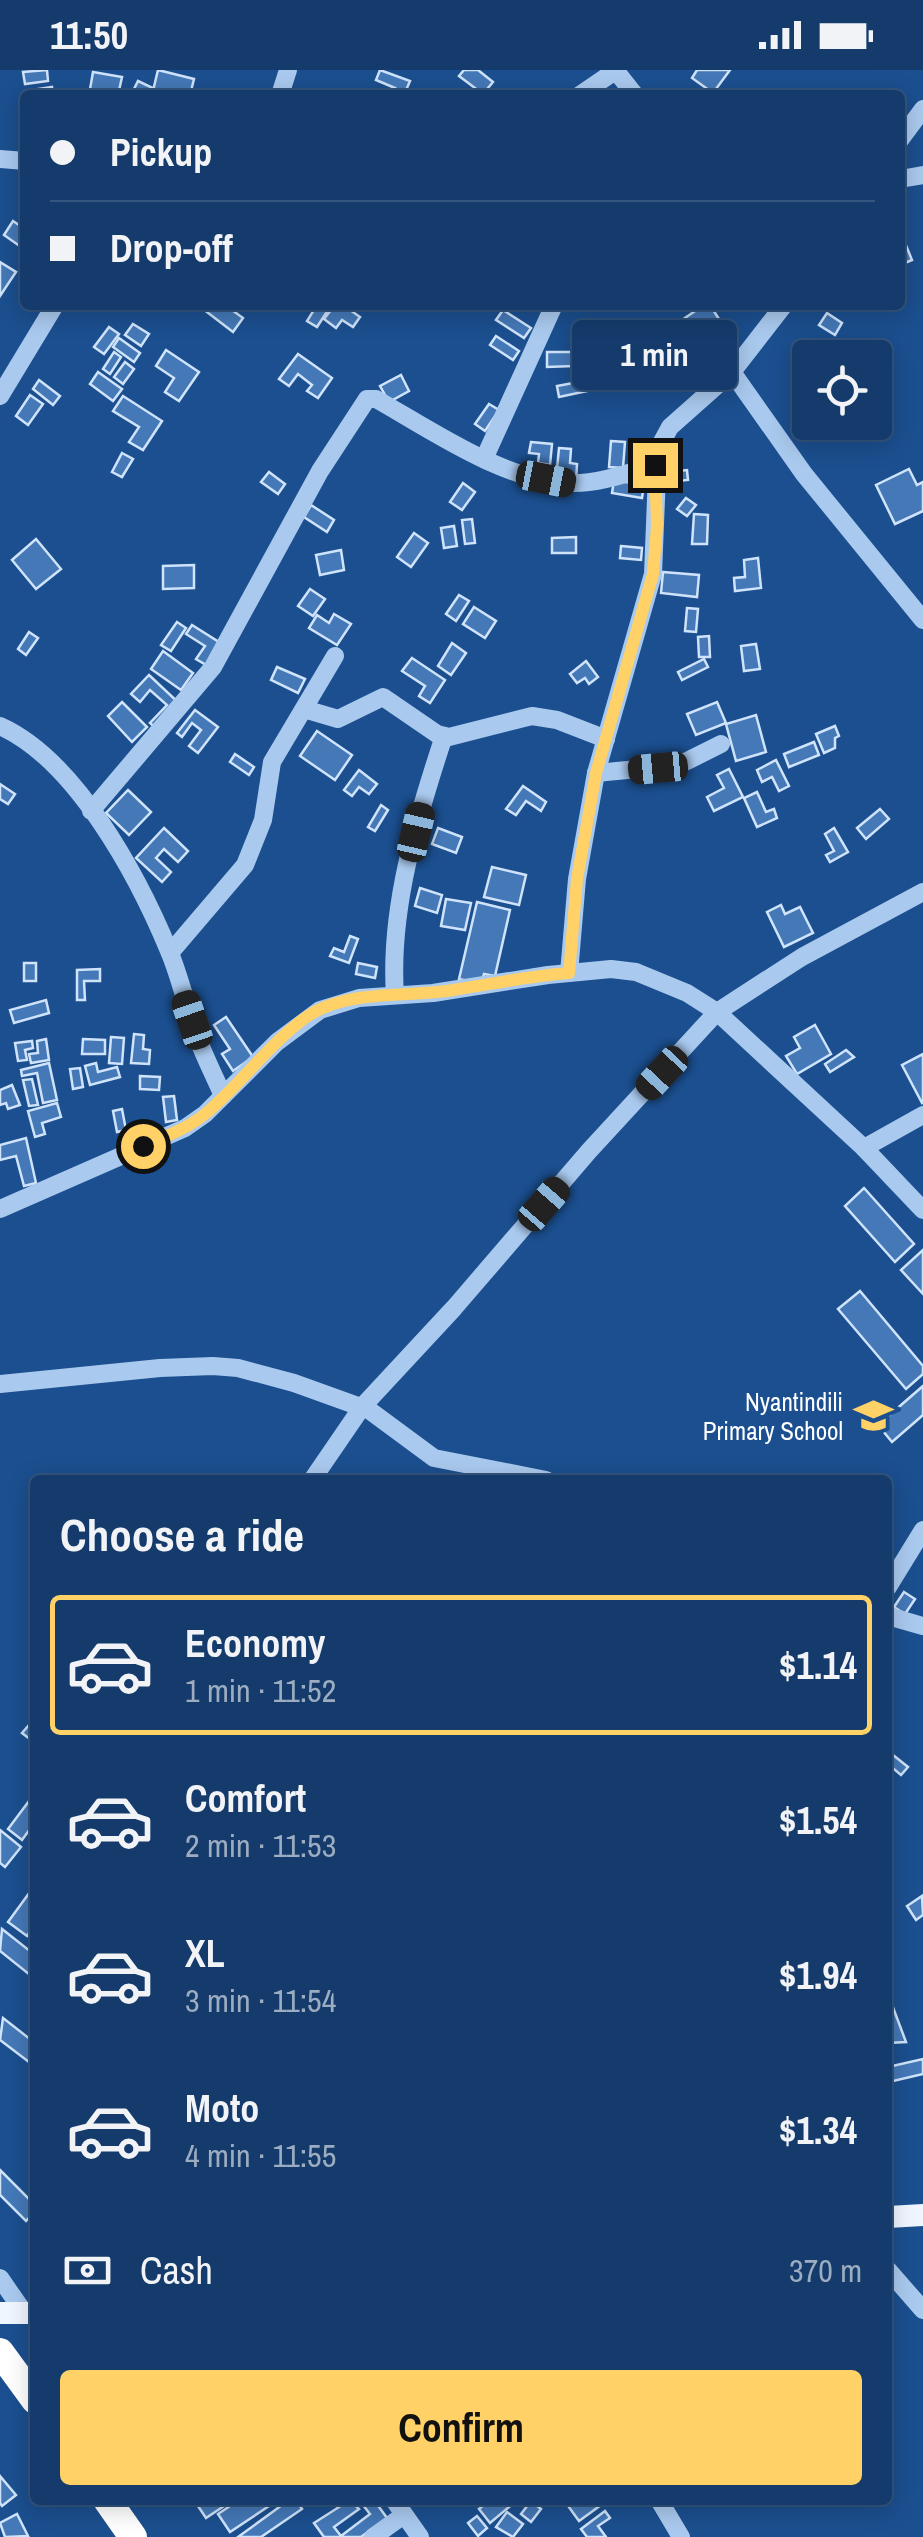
<!DOCTYPE html>
<meta charset="utf-8">
<style>
:root{--surface:#143b6b;--page:#214673;--text:#f1f3f6;--muted:#9dadc1;--line:#33557e;--accent:#ffd166}
body{margin:0;font-family:"Archivo Narrow",sans-serif;background:var(--page);color:var(--text);height:100vh;display:flex;flex-direction:column;font-size:38px;white-space:nowrap}
*{box-sizing:border-box;margin:0}
p{font-size:32px;color:var(--muted)}
.icon{flex:none;width:55px;height:55px;fill:none;stroke:currentColor;stroke-width:2;stroke-linecap:round;stroke-linejoin:round}
.map{position:relative;flex:1;overflow:hidden}
.details{position:absolute;left:30px;top:1405px;width:862px;height:1030px;display:flex;flex-direction:column;background:var(--surface);border-radius:10px;box-shadow:0 5px 25px #0003,0 0 0 2px var(--line)}
.details>*{flex:none}
.top-card{position:absolute;left:20px;top:20px;width:885px;height:220px;border-radius:10px;box-shadow:0 5px 25px #0003,0 0 0 2px var(--line);display:grid;align-content:center;height:220px;padding:0 30px;background:var(--surface)}
.buttons{position:absolute;left:792px;top:270px;display:grid;gap:20px}
.buttons a{display:grid;place-items:center;width:100px;height:100px;border-radius:10px;background:var(--surface);box-shadow:0 5px 25px #0003,0 0 0 2px var(--line);font-size:50px}
.end{position:absolute;width:45px;height:45px;margin:-22px;border:12px solid #ffd166;background:#111;box-shadow:0 0 0 5px #111}
.from{border-radius:50%}
.bubble{position:absolute;height:70px;border-radius:10px;background:var(--surface);box-shadow:0 5px 25px #0003,0 0 0 2px var(--line);font-size:32px;font-weight:700;line-height:70px;text-align:center}
.car{position:absolute;width:30px;height:60px;margin:-30px -15px;border-radius:12px;box-shadow:0 0 8px 2px #0007;background:linear-gradient(#222 24%,#8ab4d8 0 40%,#222 0 76%,#8ab4d8 0 86%,#222 0)}
.top-card b{display:flex;align-items:center;gap:35px;height:95px;font-size:38px}
.top-card b+b{border-top:2px solid var(--line)}
.top-card i{width:25px;height:25px;background:var(--text)}
ul{padding:0;list-style:none}
li{display:flex;align-items:center;gap:30px;height:140px;margin:0 20px 15px;padding:0 10px;border:5px solid transparent;border-radius:10px}
li div{flex:1}
li b{display:block;font-size:38px}
li em{font-style:normal;font-weight:700}
li.selected{border-color:var(--accent)}
li>.icon{width:90px;height:90px;stroke-width:1.5}
h2{padding:0 30px;font-size:45px;line-height:120px}
.pay{display:flex;align-items:center;gap:25px;height:110px;padding:0 30px;font-size:38px}
.pay p{margin-inline-start:auto}
.button{display:flex;gap:20px;margin-top:auto;padding:20px 30px}
.button a{flex:1;height:115px;border-radius:10px;background:var(--accent);color:#111;font-size:40px;font-weight:700;line-height:115px;text-align:center}
.status{display:flex;justify-content:space-between;align-items:center;height:70px;padding:0 50px;background:var(--surface);direction:ltr}
.status svg{height:28px;fill:currentColor}
.map>svg:first-child{display:block}
</style>
<div class="status"><b>11:50</b><svg viewBox="0 0 49 12"><path d="M0 12V9h3v3zM5 12V6h3v6zM10 12V3h3v9zM15 12V0h3v12zM26 1h20v11H26zM47 4h2v5h-2z"/></svg></div>
<div class="map">
<svg width="923" height="2467" viewBox="0 0 923 2467">
<rect width="100%" height="100%" fill="#1b4f8f"/>
<g fill="#4478b7" stroke="#cfe3fa" stroke-width="2.5">
<polygon points="47,0 48,11 25,14 23,2"/>
<polygon points="158,0 194,9 190,25 162,22 161,25 152,25"/>
<polygon points="380,0 410,11 404,25 392,25 395,18 376,10"/>
<polygon points="464,0 478,0 493,12 483,24 459,6"/>
<polygon points="697,0 730,0 713,23 692,8"/>
<polygon points="93,2 122,7 118,25 89,25"/>
<polygon points="138,11 155,19 152,25 131,25"/>
<polygon points="52,17 53,25 26,25 25,21"/>
<polygon points="13,151 25,159 21,177 4,165"/>
<polygon points="903,168 912,190 900,195 900,169"/>
<polygon points="0,192 16,202 0,226"/>
<polygon points="206,235 225,235 243,248 233,262 203,239"/>
<polygon points="317,235 330,237 317,257 307,251"/>
<polygon points="335,235 343,235 360,247 353,257 342,250 336,258 324,249"/>
<polygon points="704,235 710,235 724,257 692,278 676,254"/>
<polygon points="503,240 531,258 524,268 496,250"/>
<polygon points="827,243 842,253 835,265 819,255"/>
<polygon points="133,254 149,264 141,276 125,265"/>
<polygon points="109,257 119,264 104,284 94,277"/>
<polygon points="496,266 519,281 513,290 490,275"/>
<polygon points="119,268 140,283 134,292 113,277"/>
<polygon points="166,280 199,302 179,331 165,322 174,308 156,296"/>
<polygon points="114,282 121,287 110,304 103,299"/>
<polygon points="547,282 574,282 574,296 547,297"/>
<polygon points="298,284 332,308 318,328 307,321 312,315 298,304 289,316 279,309"/>
<polygon points="125,292 134,299 123,314 114,307"/>
<polygon points="625,297 652,299 650,320 623,317"/>
<polygon points="98,302 122,319 113,331 90,314"/>
<polygon points="401,305 409,321 389,332 380,316"/>
<polygon points="39,310 60,326 53,335 33,319"/>
<polygon points="584,311 587,321 559,327 557,316"/>
<polygon points="30,325 43,334 28,355 16,346"/>
<polygon points="123,326 162,351 143,380 129,372 139,357 113,341"/>
<polygon points="489,334 499,340 485,361 475,354"/>
<polygon points="611,371 625,372 623,398 609,397"/>
<polygon points="531,372 552,374 550,395 538,393 539,384 529,383"/>
<polygon points="559,378 571,379 570,393 577,394 576,411 556,409"/>
<polygon points="122,383 133,389 122,407 112,402"/>
<polygon points="909,399 917,415 923,412 923,441 895,454 876,415"/>
<polygon points="687,400 688,410 668,412 667,402"/>
<polygon points="269,402 285,414 278,424 261,412"/>
<polygon points="614,410 644,415 642,428 612,423"/>
<polygon points="463,413 475,422 462,440 450,432"/>
<polygon points="686,428 696,435 687,446 677,439"/>
<polygon points="311,435 334,450 327,462 304,447"/>
<polygon points="694,444 708,445 707,474 692,474"/>
<polygon points="472,449 475,473 465,474 462,450"/>
<polygon points="454,456 457,476 444,478 441,458"/>
<polygon points="414,463 428,473 411,497 397,487"/>
<polygon points="576,467 576,483 552,483 552,468"/>
<polygon points="36,469 61,499 36,519 12,490"/>
<polygon points="621,476 642,478 641,490 620,488"/>
<polygon points="341,480 344,500 320,505 316,485"/>
<polygon points="758,488 761,518 735,521 734,508 745,507 744,490"/>
<polygon points="194,495 194,518 163,519 163,496"/>
<polygon points="663,502 699,505 697,527 661,523"/>
<polygon points="310,519 325,529 313,546 298,536"/>
<polygon points="459,525 469,531 456,551 446,544"/>
<polygon points="474,537 496,551 485,568 463,554"/>
<polygon points="687,538 698,539 696,562 685,561"/>
<polygon points="334,544 351,554 337,575 309,558 317,545 329,553"/>
<polygon points="177,552 186,558 171,581 161,575"/>
<polygon points="192,555 222,574 208,596 196,589 205,576 186,564"/>
<polygon points="29,562 38,568 26,585 18,579"/>
<polygon points="709,566 710,587 699,587 698,567"/>
<polygon points="452,573 466,583 451,605 438,596"/>
<polygon points="756,574 760,599 744,601 741,576"/>
<polygon points="163,581 193,603 181,620 151,599"/>
<polygon points="412,588 445,610 430,633 419,626 425,616 402,601"/>
<polygon points="704,589 708,597 682,610 678,602"/>
<polygon points="586,591 598,607 589,614 585,608 577,613 570,604"/>
<polygon points="277,597 305,609 298,623 271,610"/>
<polygon points="149,605 181,635 158,660 150,653 167,635 150,620 140,632 131,624"/>
<polygon points="122,632 147,657 132,672 108,646"/>
<polygon points="717,632 726,653 696,665 687,644"/>
<polygon points="195,640 218,657 198,683 189,676 201,660 192,653 182,667 177,663"/>
<polygon points="756,645 766,682 736,691 726,654"/>
<polygon points="835,656 839,666 835,668 835,678 824,683 816,664"/>
<polygon points="317,661 352,685 335,710 300,686"/>
<polygon points="814,672 819,685 789,697 784,684"/>
<polygon points="235,684 254,697 249,705 230,692"/>
<polygon points="776,690 789,716 779,721 772,707 762,712 757,700"/>
<polygon points="729,699 743,727 714,741 707,727 724,718 717,705"/>
<polygon points="359,700 377,714 369,724 359,717 352,726 344,720"/>
<polygon points="0,714 15,724 8,734 0,729"/>
<polygon points="523,716 546,732 541,741 526,731 516,745 506,739"/>
<polygon points="128,720 151,742 129,765 106,743"/>
<polygon points="757,722 766,742 774,739 777,748 757,757 744,728"/>
<polygon points="381,735 388,740 375,761 368,757"/>
<polygon points="880,739 889,749 866,769 857,758"/>
<polygon points="164,758 188,781 178,792 164,779 156,788 171,802 162,812 136,788"/>
<polygon points="438,758 462,767 456,783 432,774"/>
<polygon points="834,758 848,782 830,792 826,785 834,781 825,764"/>
<polygon points="492,797 526,805 519,835 484,827"/>
<polygon points="420,818 442,825 437,843 415,836"/>
<polygon points="446,829 471,833 465,860 441,856"/>
<polygon points="477,832 510,840 495,906 484,904 481,914 459,909"/>
<polygon points="781,835 785,844 800,837 813,863 784,877 767,842"/>
<polygon points="350,866 358,869 349,893 330,886 334,878 344,882"/>
<rect x="24" y="893" width="12" height="18"/>
<polygon points="358,893 377,897 375,908 356,904"/>
<polygon points="100,899 100,911 84,911 85,930 77,930 77,900"/>
<polygon points="46,930 49,943 14,953 10,940"/>
<polygon points="226,947 253,987 233,1001 222,984 230,979 214,955"/>
<polygon points="815,955 831,984 797,1004 786,986 800,978 794,967"/>
<polygon points="134,964 144,965 143,979 150,980 149,994 131,993"/>
<polygon points="111,967 124,968 122,994 109,993"/>
<polygon points="46,969 49,990 31,993 29,984 38,983 37,971"/>
<polygon points="83,969 105,970 105,984 82,984"/>
<polygon points="32,971 33,978 25,980 27,990 18,991 15,973"/>
<polygon points="846,980 854,987 830,1002 825,994"/>
<polygon points="923,984 923,1032 922,1033 902,995"/>
<polygon points="49,993 57,1030 43,1033 37,1003 22,1006 21,1000"/>
<polygon points="96,993 98,1002 117,997 120,1007 90,1015 85,996"/>
<polygon points="80,998 83,1017 73,1019 70,999"/>
<polygon points="140,1006 160,1007 159,1020 140,1019"/>
<polygon points="32,1009 38,1035 29,1036 23,1010"/>
<polygon points="12,1015 20,1035 8,1039 6,1033 0,1035 0,1020"/>
<polygon points="174,1026 177,1050 166,1052 163,1027"/>
<polygon points="57,1033 61,1047 42,1053 45,1064 35,1067 28,1041"/>
<polygon points="122,1039 126,1060 117,1062 113,1041"/>
<polygon points="26,1068 36,1113 24,1116 16,1086 0,1090 0,1075"/>
<polygon points="864,1118 914,1174 895,1192 845,1136"/>
<polygon points="923,1180 923,1224 901,1200"/>
<polygon points="860,1221 923,1296 923,1304 906,1319 838,1239"/>
<polygon points="923,1316 923,1345 892,1372 878,1355"/>
<polygon points="904,1522 915,1529 905,1544 894,1537"/>
<polygon points="35,1648 35,1673 22,1663"/>
<polygon points="893,1685 908,1697 901,1705 888,1694"/>
<polygon points="35,1723 35,1752 22,1770 8,1759"/>
<polygon points="0,1760 21,1777 5,1797 0,1793"/>
<polygon points="35,1815 35,1854 27,1866 8,1852"/>
<polygon points="922,1826 923,1845 916,1850 907,1836"/>
<polygon points="2,1859 35,1885 35,1909 0,1881"/>
<polygon points="888,1924 906,1972 888,1973"/>
<polygon points="3,1948 35,1973 35,1985 29,1992 0,1970"/>
<polygon points="923,1989 923,2004 889,2012 888,1997"/>
<polygon points="0,2100 35,2135 35,2141 26,2151 0,2125"/>
<polygon points="0,2406 16,2425 2,2436 0,2433"/>
<polygon points="194,2430 233,2430 206,2448"/>
<polygon points="239,2430 278,2430 230,2462 218,2444"/>
<polygon points="289,2430 296,2430 302,2439 261,2467 238,2467"/>
<polygon points="350,2430 359,2439 334,2457 341,2466 370,2444 359,2430 374,2430 387,2448 361,2467 324,2467 314,2453"/>
<polygon points="490,2430 503,2430 509,2437 490,2453 479,2439"/>
<polygon points="570,2430 608,2430 579,2451 566,2433"/>
<polygon points="531,2431 541,2439 531,2452 521,2444"/>
<polygon points="605,2441 610,2448 598,2456 606,2467 587,2467 581,2459"/>
<polygon points="507,2442 523,2454 513,2467 496,2457"/>
<polygon points="17,2444 28,2466 5,2467 0,2453"/>
<polygon points="477,2446 487,2458 478,2466 468,2453"/>
</g>
<g fill="none" stroke-linecap="round" stroke-linejoin="round">
<g stroke="#a9c9ee" stroke-width="18">
<polyline points="615,0 635,25"/>
<polyline points="280,25 288,0"/>
<polyline points="580,25 615,1"/>
<polyline points="900,70 923,39"/>
<polyline points="0,89 25,91"/>
<polyline points="900,109 923,105"/>
<polyline points="732,302 804,404 923,550"/>
<polyline points="0,326 55,235"/>
<polyline points="484,389 554,235"/>
<polyline points="304,639 338,649 383,627 437,664 449,667 532,646 557,650 606,669"/>
<path d="M0 656C76 690 138 806 169 881 181 909 187 940 198 969 205 988 215 1007 223 1026"/>
<polyline points="596,703 679,695 721,674"/>
<path d="M91 741 213 597 320 401 367 329H376C431 360 505 412 570 413 598 414 628 403 655 395"/>
<polyline points="170,883 245,795 263,750 272,692 335,586"/>
<polyline points="569,903 577,809 596,703 653,504 658,379 670,357 732,302 784,235"/>
<path d="M395 925C389 838 417 748 444 666"/>
<polyline points="864,1078 923,1045"/>
<polyline points="0,1139 185,1058 205,1044 277,972 320,940 359,928 433,923 548,905 611,899 636,902 687,923 717,942 864,1078 923,1140"/>
<polyline points="0,1314 160,1298 213,1296 238,1298 294,1313 369,1340 434,1388 546,1410"/>
<polyline points="312,1410 362,1337 454,1238 589,1081 717,942 802,887 923,822"/>
<polyline points="888,1517 923,1460"/>
<polyline points="888,1546 923,1556"/>
<polyline points="888,2200 923,2240"/>
<polyline points="0,2208 25,2244"/>
<polyline points="394,2430 420,2467"/>
<polyline points="659,2430 681,2467"/>
<polyline points="373,2467 404,2445"/>
</g>
<g stroke="#f0f6ff" stroke-width="22">
<polyline points="888,2147 923,2145"/>
<polyline points="0,2243 35,2243"/>
</g>
<g stroke="#fff" stroke-width="28">
<polyline points="0,2282 35,2330"/>
<polyline points="107,2430 133,2467"/>
</g>
</g>
<g fill="none" stroke-linecap="round" stroke-linejoin="round">
<path stroke="#ffd166" stroke-width="12" d="M143 1076C164 1067 187 1059 205 1044 240 1015 267 976 305 948 343 920 402 927 447 921 488 915 528 906 569 903L577 809 596 703 653 504 657 456 655 395"/>
</g>
<defs>
<symbol id="school-bare" viewBox="-9 -9 18 18"><path d="M0-5L7-2L0 1L-7-2ZM-4 1L0 2.5L4 1V4Q0 6-4 4Z" fill="#ffd166" stroke="#1b4f8f" stroke-width="2.5" paint-order="stroke"/></symbol>
</defs>
<g fill-rule="evenodd">
<use href="#school-bare" x="846" y="1318" width="55" height="55"/>
</g>
<g text-anchor="middle" dominant-baseline="central" stroke-width="8" stroke-linejoin="round" paint-order="stroke">
<g font-size="25" fill="#fff" stroke="#1b4f8f" text-anchor="end">
<text x="843" y="1332">Nyantindili<tspan x="843" dy="29">Primary School</tspan></text>
</g>
</g>
</svg>
<div class="buttons">
<a><svg class="icon" aria-label="locate" viewBox="0 0 24 24"><circle cx="12" cy="12" r="6"/><path d="M12 2v4M12 18v4M2 12h4M18 12h4"/></svg></a>
</div>
<i class="end from" style="left:143px;top:1076px"></i>
<i class="end" style="left:655px;top:395px"></i>
<div class="bubble" style="left:572px;top:250px;width:165px">1 min</div>
<i class="car" style="left:546px;top:409px;rotate:101deg"></i>
<i class="car" style="left:658px;top:698px;rotate:265deg"></i>
<i class="car" style="left:416px;top:762px;rotate:13deg"></i>
<i class="car" style="left:192px;top:950px;rotate:341deg"></i>
<i class="car" style="left:662px;top:1003px;rotate:223deg"></i>
<i class="car" style="left:544px;top:1134px;rotate:41deg"></i>
<div class="top-card">
<b><i class="from"></i>Pickup</b>
<b><i></i>Drop-off</b>
</div>
<section class="details">
<h2>Choose a ride</h2>
<ul>
<li class="selected"><svg class="icon" aria-label="car" viewBox="0 0 24 24"><path d="M5 17H2v-5l4-1 3-4h7l3 4 3 1v5h-3M9 17h6M6 11h13"/><circle cx="7" cy="17" r="2"/><circle cx="17" cy="17" r="2"/></svg><div><b>Economy</b><p>1 min · 11:52</p></div><em>$1.14</em></li>
<li><svg class="icon" aria-label="car" viewBox="0 0 24 24"><path d="M5 17H2v-5l4-1 3-4h7l3 4 3 1v5h-3M9 17h6M6 11h13"/><circle cx="7" cy="17" r="2"/><circle cx="17" cy="17" r="2"/></svg><div><b>Comfort</b><p>2 min · 11:53</p></div><em>$1.54</em></li>
<li><svg class="icon" aria-label="car" viewBox="0 0 24 24"><path d="M5 17H2v-5l4-1 3-4h7l3 4 3 1v5h-3M9 17h6M6 11h13"/><circle cx="7" cy="17" r="2"/><circle cx="17" cy="17" r="2"/></svg><div><b>XL</b><p>3 min · 11:54</p></div><em>$1.94</em></li>
<li><svg class="icon" aria-label="car" viewBox="0 0 24 24"><path d="M5 17H2v-5l4-1 3-4h7l3 4 3 1v5h-3M9 17h6M6 11h13"/><circle cx="7" cy="17" r="2"/><circle cx="17" cy="17" r="2"/></svg><div><b>Moto</b><p>4 min · 11:55</p></div><em>$1.34</em></li>
</ul>
<div class="pay"><svg class="icon" aria-label="cash" viewBox="0 0 24 24"><path d="M3 7h18v10H3z"/><circle cx="12" cy="12" r="2"/></svg>Cash<p>370 m</p></div>
<div class="button"><a>Confirm</a></div>
</section>
</div>
